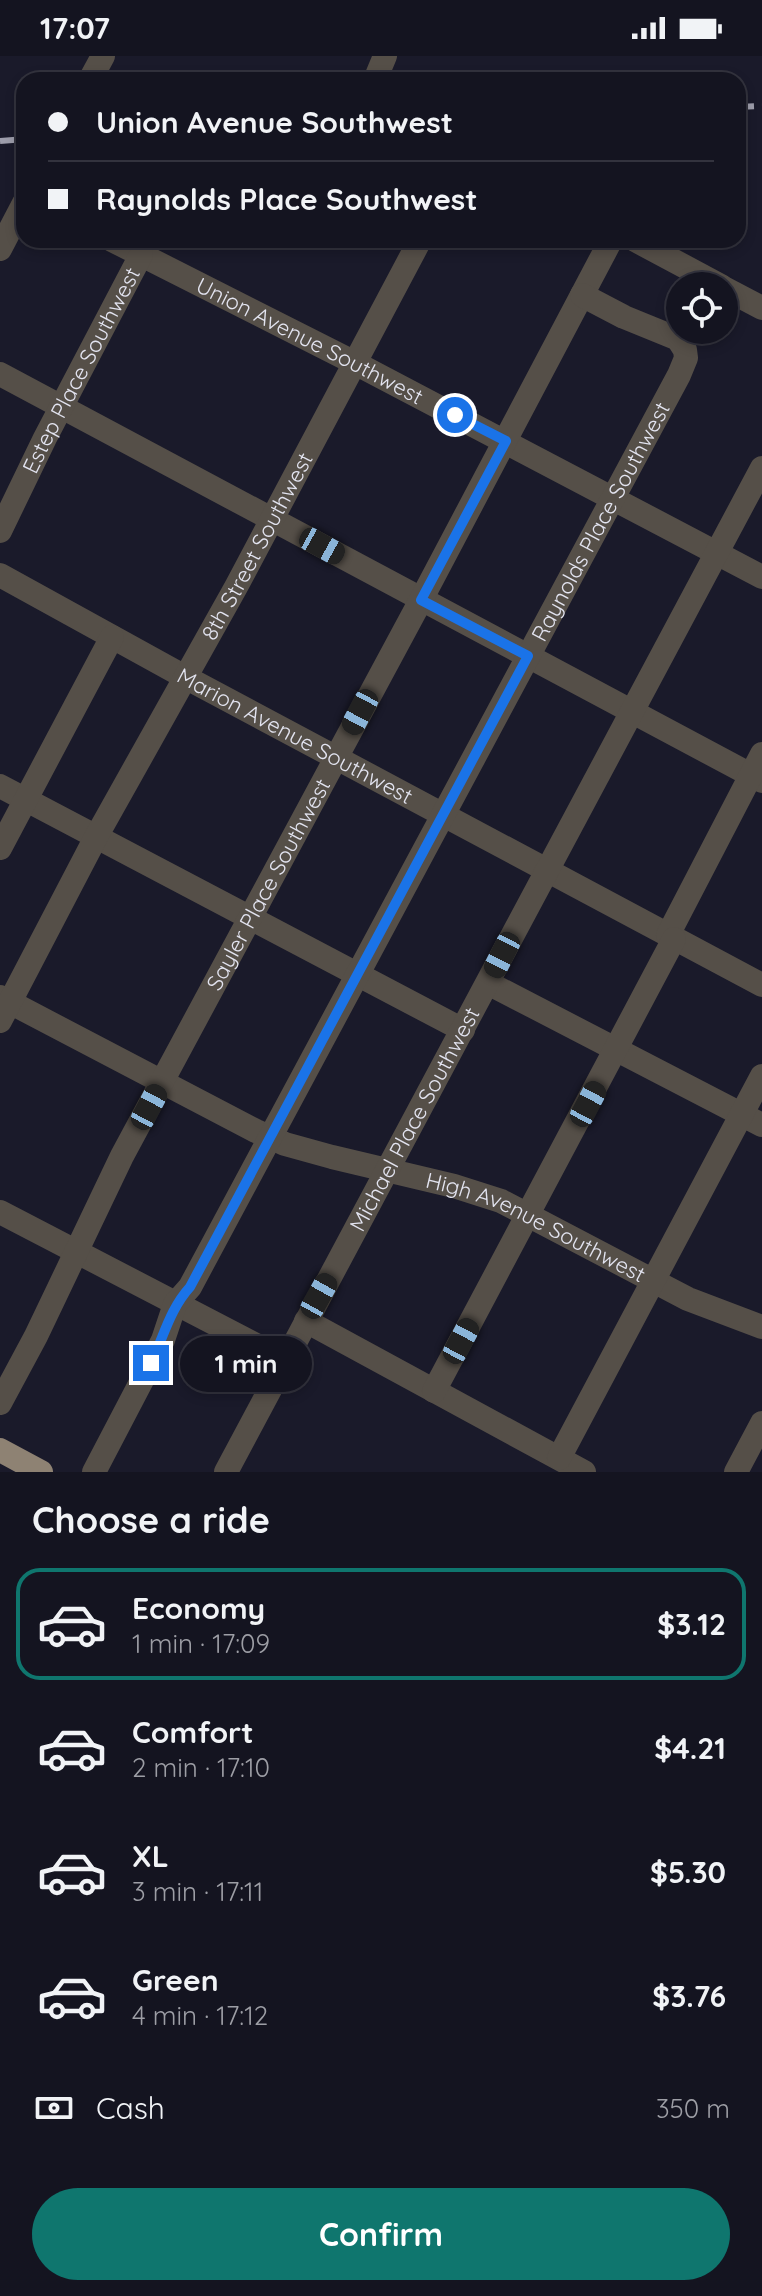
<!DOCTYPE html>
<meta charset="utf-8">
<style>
:root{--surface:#141420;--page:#1d1d29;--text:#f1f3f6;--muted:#9d9ea5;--line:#33333e;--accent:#0f766e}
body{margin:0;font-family:Quicksand,sans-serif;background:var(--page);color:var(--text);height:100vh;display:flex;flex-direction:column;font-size:30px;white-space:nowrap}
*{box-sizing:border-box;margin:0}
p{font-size:26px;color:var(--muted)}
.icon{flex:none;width:44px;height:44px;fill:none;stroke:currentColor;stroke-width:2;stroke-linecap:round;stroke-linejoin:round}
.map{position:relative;height:1416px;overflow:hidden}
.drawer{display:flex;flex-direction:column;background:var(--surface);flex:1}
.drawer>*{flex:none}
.top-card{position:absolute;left:16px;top:16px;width:730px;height:176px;border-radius:24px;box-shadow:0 4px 12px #0003,0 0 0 2px var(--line);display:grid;align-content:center;height:176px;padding:0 32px;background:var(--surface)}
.tools{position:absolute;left:666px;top:216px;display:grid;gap:16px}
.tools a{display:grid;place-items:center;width:72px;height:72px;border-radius:50%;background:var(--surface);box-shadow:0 4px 12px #0003,0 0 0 2px var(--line);font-size:40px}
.end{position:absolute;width:36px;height:36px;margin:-18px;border:10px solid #1a73e8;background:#fff;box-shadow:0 0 0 4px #fff}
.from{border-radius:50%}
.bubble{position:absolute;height:56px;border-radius:28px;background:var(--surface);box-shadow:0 4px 12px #0003,0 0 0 2px var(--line);font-size:26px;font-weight:800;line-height:56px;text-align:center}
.car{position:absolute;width:24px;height:48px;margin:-24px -12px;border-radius:10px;box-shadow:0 0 6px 2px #0007;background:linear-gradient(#222 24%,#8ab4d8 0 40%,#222 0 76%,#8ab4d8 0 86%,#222 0)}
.top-card b{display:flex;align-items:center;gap:28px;height:76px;font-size:30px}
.top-card b+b{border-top:2px solid var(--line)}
.top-card i{width:20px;height:20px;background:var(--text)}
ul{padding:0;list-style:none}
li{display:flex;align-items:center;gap:24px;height:112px;margin:0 16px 12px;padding:0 16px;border:4px solid transparent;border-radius:24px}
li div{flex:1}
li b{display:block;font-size:30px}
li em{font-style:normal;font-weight:800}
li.active{border-color:var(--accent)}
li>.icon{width:72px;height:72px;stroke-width:1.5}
h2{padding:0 32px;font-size:36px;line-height:96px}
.pay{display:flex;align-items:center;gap:20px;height:88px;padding:0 32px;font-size:30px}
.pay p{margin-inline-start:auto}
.primary-button{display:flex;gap:16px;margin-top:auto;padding:16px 32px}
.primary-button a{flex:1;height:92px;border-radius:48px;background:var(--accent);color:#fff;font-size:32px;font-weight:800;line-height:92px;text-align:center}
.status{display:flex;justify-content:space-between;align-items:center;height:56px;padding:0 40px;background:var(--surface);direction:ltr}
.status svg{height:22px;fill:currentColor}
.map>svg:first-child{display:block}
</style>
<div class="status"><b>17:07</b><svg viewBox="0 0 49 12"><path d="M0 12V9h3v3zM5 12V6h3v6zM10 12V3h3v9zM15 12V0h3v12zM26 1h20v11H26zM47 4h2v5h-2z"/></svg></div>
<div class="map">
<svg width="762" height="1416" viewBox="0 0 762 1416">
<rect width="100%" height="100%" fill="#1a1a2a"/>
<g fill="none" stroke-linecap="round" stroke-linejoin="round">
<g stroke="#554f48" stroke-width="24">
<polyline points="90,24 103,0"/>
<polyline points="375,24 385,0"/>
<path id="s1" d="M112 184 355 307 762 521"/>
<polyline points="635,184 721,230"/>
<polyline points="0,193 24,147"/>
<polyline points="724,232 762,252"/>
<polyline points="0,318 762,725"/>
<path id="s2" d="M0 475 45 382 141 199"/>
<path id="s3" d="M0 519 185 621 762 929"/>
<polyline points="0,730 463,974"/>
<polyline points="0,792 112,581"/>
<polyline points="668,879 762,698"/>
<polyline points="488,927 762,1069"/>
<path id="s4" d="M0 941 256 1075 285 1088 332 1101 454 1130 501 1145 688 1243 762 1271"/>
<path id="s5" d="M0 965 96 781 236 531 420 184"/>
<polyline points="0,1156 285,1304"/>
<polyline points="306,1265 584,1416"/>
<polyline points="434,1335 674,883"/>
<path id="s6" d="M0 1347 36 1280 122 1100 421 544 611 184"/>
<polyline points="559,1402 762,1020"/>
<path id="s7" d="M94 1416 163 1284 175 1248 190 1231 679 319 686 302 685 294 678 283 624 261 582 239"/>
<path id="s8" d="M226 1416 762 412"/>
<polyline points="736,1416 762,1367"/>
</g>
<polyline stroke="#8e8273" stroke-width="24" points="0,1394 41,1416"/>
<g stroke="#9d9dab" stroke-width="6" stroke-dasharray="16 8" stroke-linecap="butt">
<polyline points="738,51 762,50"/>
<polyline points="0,85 24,83"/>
</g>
</g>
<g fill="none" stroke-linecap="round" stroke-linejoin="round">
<path stroke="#1a73e8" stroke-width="10" d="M151 1307C164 1280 170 1253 190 1231L528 600 421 544 506 385 455 359"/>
</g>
<g text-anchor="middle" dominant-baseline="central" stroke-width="8" stroke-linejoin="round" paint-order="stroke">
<g font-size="22" fill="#e3e4f0" stroke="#06060d">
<text stroke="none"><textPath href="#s1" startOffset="222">Union Avenue Southwest</textPath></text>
<text stroke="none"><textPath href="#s2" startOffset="180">Estep Place Southwest</textPath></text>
<text stroke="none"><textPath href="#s7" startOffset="1078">Raynolds Place Southwest</textPath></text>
<text stroke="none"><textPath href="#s5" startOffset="540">8th Street Southwest</textPath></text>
<text stroke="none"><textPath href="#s3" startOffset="336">Marion Avenue Southwest</textPath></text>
<text stroke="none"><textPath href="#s6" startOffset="584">Sayler Place Southwest</textPath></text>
<text stroke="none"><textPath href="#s8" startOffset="400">Michael Place Southwest</textPath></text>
<text stroke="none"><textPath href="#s4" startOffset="586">High Avenue Southwest</textPath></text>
</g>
</g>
</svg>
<div class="tools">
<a><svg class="icon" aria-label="locate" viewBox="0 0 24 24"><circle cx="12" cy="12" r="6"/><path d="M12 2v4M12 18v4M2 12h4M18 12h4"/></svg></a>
</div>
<i class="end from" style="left:455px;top:359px"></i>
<i class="end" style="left:151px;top:1307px"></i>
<div class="bubble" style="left:180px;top:1280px;width:132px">1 min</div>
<i class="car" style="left:322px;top:490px;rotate:119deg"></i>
<i class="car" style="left:360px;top:656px;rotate:208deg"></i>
<i class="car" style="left:502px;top:899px;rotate:207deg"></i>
<i class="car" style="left:588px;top:1048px;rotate:28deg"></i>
<i class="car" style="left:149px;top:1051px;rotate:28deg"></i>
<i class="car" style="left:319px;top:1240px;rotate:29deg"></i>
<i class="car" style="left:461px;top:1285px;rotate:28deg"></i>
<div class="top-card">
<b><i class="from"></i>Union Avenue Southwest</b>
<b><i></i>Raynolds Place Southwest</b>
</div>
</div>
<section class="drawer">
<h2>Choose a ride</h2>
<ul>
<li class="active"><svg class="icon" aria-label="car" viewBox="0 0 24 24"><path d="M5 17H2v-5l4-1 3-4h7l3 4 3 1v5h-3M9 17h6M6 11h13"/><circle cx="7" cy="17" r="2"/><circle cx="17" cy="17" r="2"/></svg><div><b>Economy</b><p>1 min · 17:09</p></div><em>$3.12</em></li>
<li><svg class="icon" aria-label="car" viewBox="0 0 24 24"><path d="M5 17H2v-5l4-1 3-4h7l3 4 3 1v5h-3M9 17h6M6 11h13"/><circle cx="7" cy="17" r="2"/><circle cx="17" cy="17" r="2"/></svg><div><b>Comfort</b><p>2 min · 17:10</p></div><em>$4.21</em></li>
<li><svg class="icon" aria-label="car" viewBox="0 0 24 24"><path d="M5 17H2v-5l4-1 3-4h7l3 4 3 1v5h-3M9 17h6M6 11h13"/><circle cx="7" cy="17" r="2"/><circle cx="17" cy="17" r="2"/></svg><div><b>XL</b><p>3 min · 17:11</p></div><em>$5.30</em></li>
<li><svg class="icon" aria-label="car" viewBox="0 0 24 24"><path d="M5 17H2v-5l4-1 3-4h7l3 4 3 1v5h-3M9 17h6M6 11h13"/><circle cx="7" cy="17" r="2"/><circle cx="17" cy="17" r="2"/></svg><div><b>Green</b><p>4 min · 17:12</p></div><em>$3.76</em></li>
</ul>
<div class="pay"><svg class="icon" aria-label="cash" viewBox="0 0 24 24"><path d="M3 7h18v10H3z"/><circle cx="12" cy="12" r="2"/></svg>Cash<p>350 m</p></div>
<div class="primary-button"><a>Confirm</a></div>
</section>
